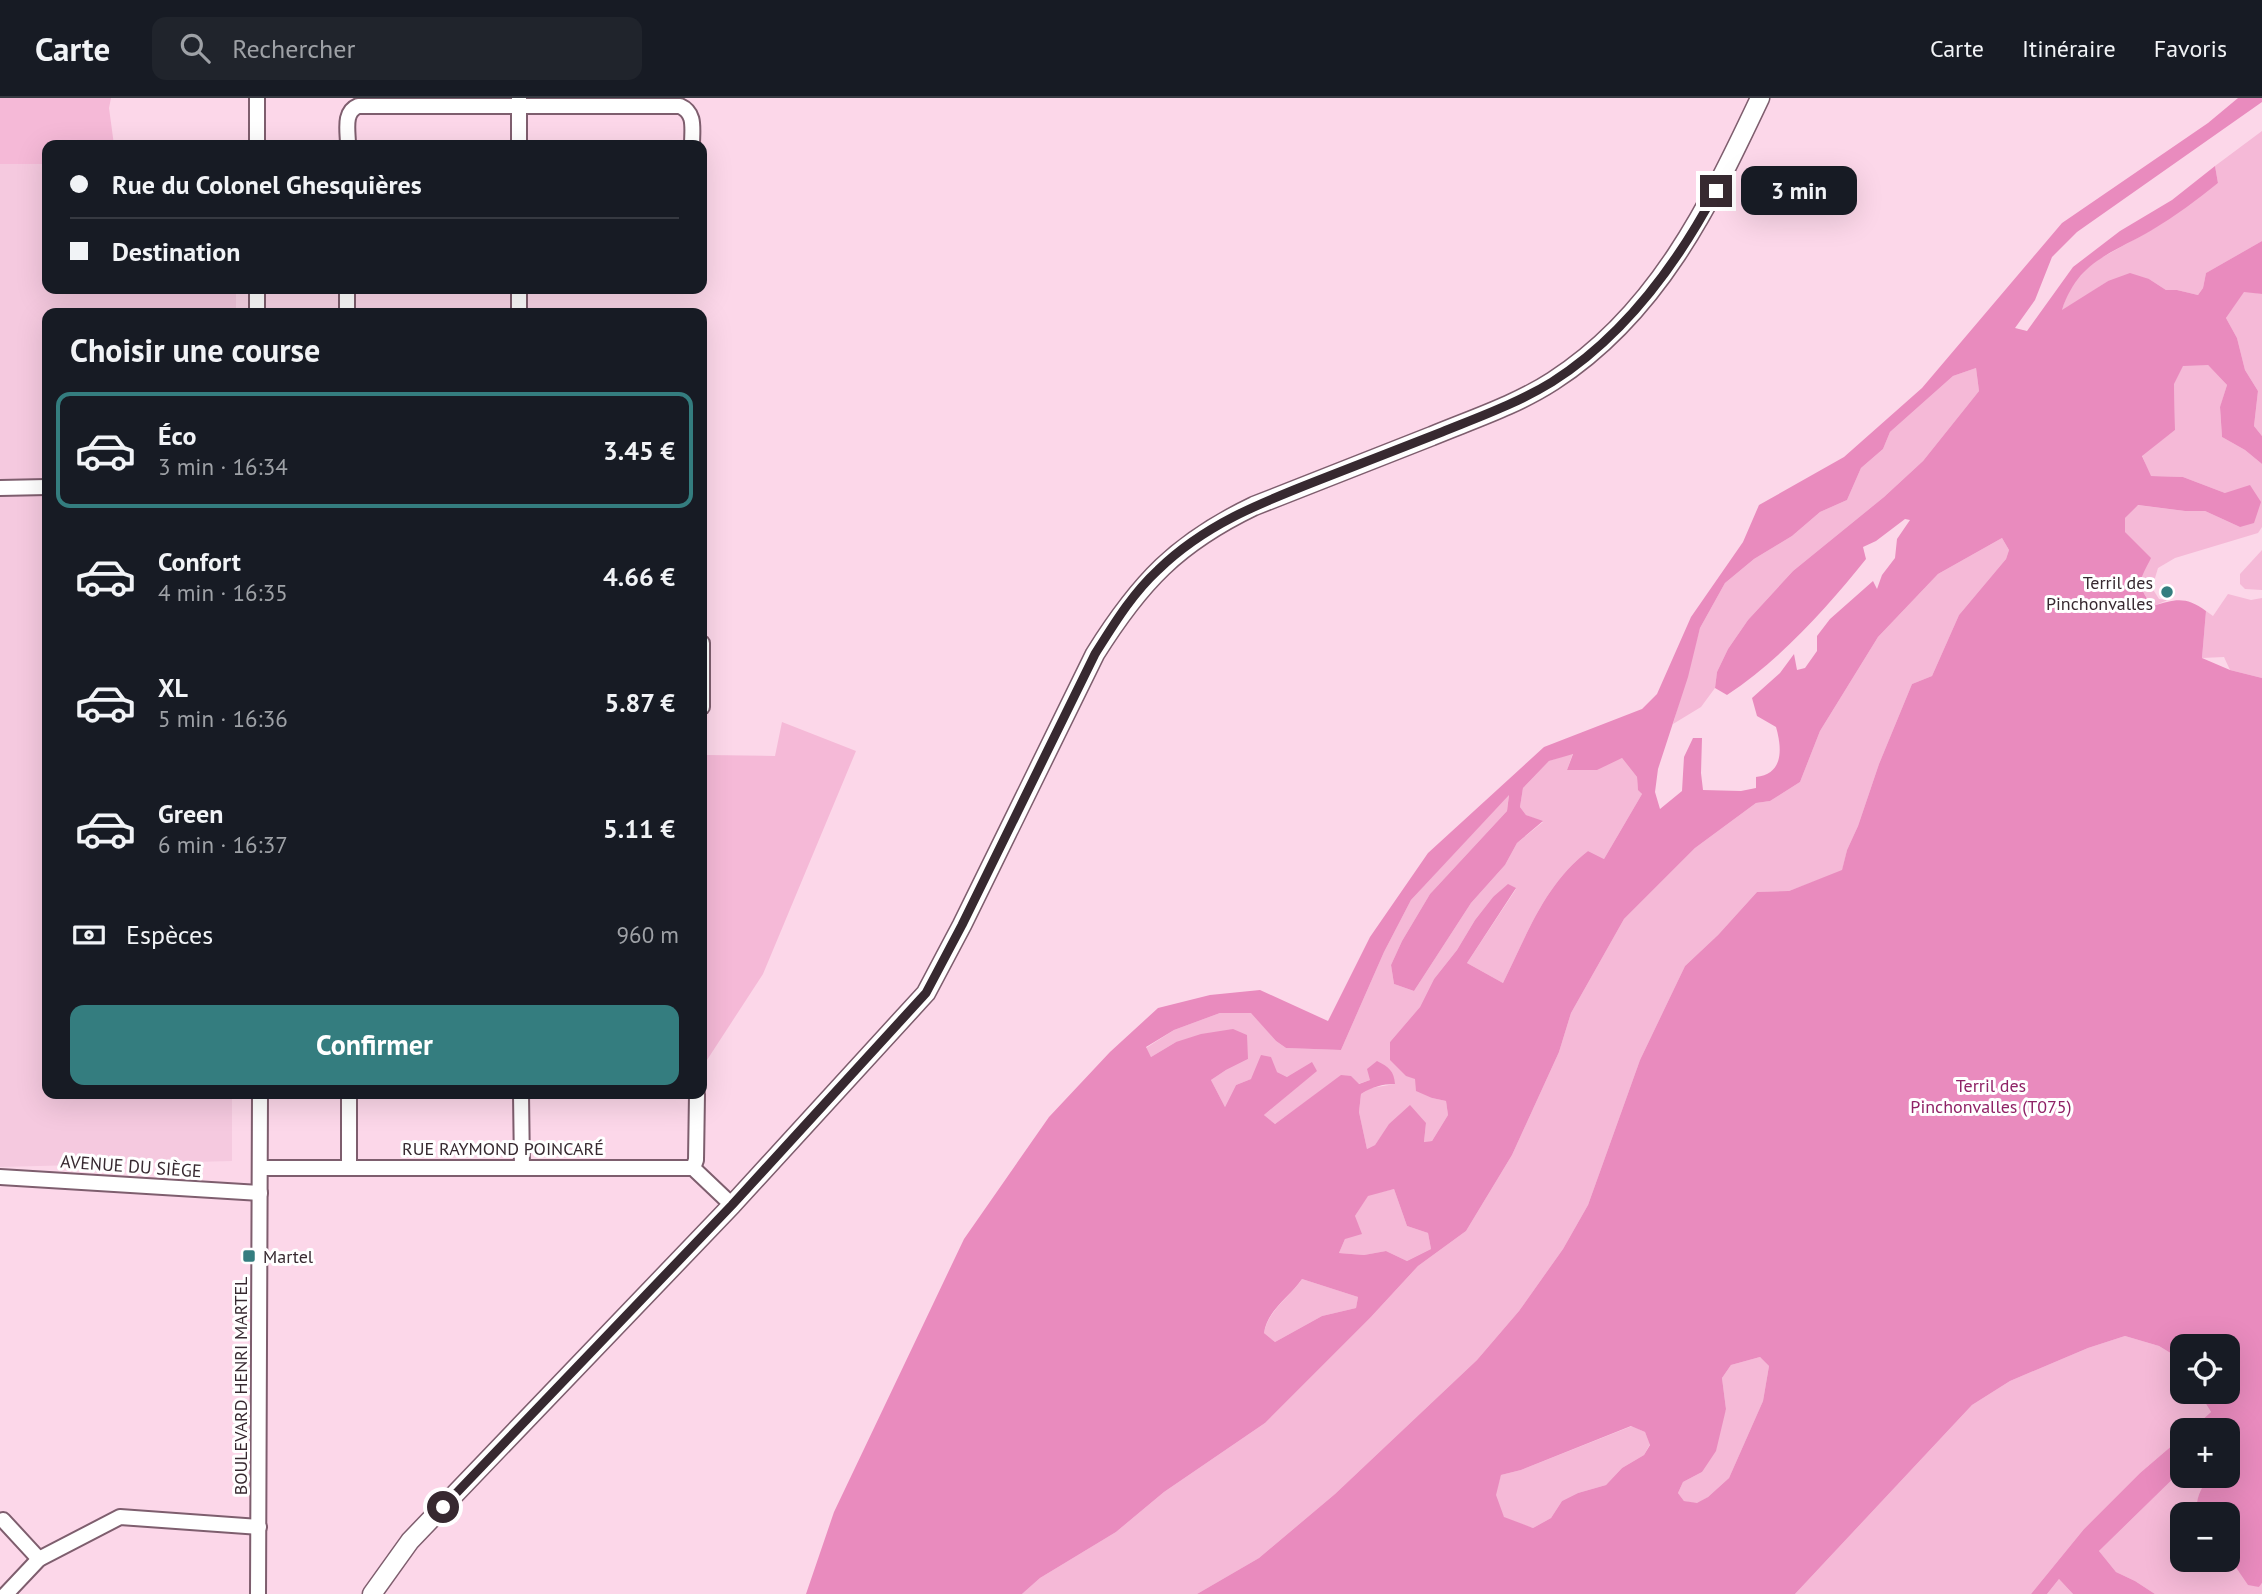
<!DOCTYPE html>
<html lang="fr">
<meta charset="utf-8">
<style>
:root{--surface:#171b24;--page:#20242c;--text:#f1f3f6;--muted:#9ea1a6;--line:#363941;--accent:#347d7f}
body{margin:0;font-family:"PT Sans",sans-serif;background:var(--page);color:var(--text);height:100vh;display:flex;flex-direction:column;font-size:26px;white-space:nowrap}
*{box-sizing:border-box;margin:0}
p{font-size:23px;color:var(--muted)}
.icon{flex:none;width:38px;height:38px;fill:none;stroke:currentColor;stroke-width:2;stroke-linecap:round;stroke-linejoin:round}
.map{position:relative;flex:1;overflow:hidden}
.details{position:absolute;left:42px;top:210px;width:665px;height:791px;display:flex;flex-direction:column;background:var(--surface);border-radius:14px;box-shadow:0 7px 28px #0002}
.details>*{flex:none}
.guide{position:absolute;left:42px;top:42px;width:665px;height:154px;border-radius:14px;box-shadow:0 7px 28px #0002;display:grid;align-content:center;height:154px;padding:0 28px;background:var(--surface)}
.tools{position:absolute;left:2170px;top:1236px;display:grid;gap:14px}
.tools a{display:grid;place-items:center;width:70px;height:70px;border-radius:14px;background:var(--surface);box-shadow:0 7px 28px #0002;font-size:35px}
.end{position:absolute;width:32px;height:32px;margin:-16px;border:9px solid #372930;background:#fff;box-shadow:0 0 0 4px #fff}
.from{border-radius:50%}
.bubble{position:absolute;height:49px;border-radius:14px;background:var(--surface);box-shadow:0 7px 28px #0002;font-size:23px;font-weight:800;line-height:49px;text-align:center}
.guide b{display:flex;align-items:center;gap:24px;height:66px;font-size:26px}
.guide b+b{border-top:2px solid var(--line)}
.guide i{width:18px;height:18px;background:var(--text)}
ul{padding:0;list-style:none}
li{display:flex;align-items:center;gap:21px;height:116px;margin:0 14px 10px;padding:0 14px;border:4px solid transparent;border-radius:14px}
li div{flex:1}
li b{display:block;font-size:26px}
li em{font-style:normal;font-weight:800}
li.active{border-color:var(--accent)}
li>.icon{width:63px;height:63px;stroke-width:1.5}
h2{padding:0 28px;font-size:32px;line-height:84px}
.pay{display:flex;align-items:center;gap:18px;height:77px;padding:0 28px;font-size:26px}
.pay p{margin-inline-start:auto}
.primary-button{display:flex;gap:14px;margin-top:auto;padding:14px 28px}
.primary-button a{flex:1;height:80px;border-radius:14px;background:var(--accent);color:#fff;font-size:28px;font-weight:800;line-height:80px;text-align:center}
header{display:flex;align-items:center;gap:42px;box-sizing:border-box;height:98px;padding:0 35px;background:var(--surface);border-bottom:2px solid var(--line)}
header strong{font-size:33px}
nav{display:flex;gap:38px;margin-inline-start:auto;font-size:24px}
.search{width:490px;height:63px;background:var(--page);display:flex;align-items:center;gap:18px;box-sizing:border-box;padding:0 24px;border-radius:14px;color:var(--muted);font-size:26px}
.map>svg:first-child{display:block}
</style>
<header>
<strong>Carte</strong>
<div class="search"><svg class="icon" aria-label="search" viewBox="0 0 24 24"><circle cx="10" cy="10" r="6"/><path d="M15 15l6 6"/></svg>Rechercher</div>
<nav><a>Carte</a><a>Itinéraire</a><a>Favoris</a></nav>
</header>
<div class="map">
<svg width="2262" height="1496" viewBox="0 0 2262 1496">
<rect width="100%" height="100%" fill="#fcd7e9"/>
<polygon fill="#f5c9df" points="0,66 47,66 47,191 236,191 236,215 47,215 47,996 232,996 232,1063 0,1069"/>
<g fill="#f5b9d7">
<polygon points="0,0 111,0 109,10 114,47 47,47 47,66 0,66"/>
<polygon points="2262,33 2262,143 2206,175 2203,190 2198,197 2177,192 2166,192 2149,181 2108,183 2061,214 2070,189 2094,164 2153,131 2218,85 2215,68"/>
<polygon points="2244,193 2262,196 2262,338 2254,328 2258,293 2245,272 2237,240 2226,220"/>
<polygon points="2183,267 2208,267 2227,287 2220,310 2222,339 2245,352 2262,366 2262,429 2258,435 2175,460 2158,470 2152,490 2159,501 2168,502 2153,508 2139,489 2140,482 2125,434 2125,420 2137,407 2185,413 2205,413 2240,429 2225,395 2183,379 2150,378 2142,357 2175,332 2174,285"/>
<polygon points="1976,270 1979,293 1923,363 1884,399 1793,473 1748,522 1728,551 1717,574 1715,590 1701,609 1673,626 1700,530 1725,485 1754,461 1792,438 1820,414 1847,402 1861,370 1883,351 1890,334 1953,278"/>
<polygon points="2002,440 2009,452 2006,461 1959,517 1932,578 1912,586 1879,666 1858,728 1847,752 1842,773 1789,793 1757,794 1718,837 1685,868 1640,962 1588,1107 1563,1151 1519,1213 1477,1262 1335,1396 1259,1460 1197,1496 1022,1496 1040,1480 1116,1434 1164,1394 1265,1325 1370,1220 1418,1168 1466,1133 1512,1057 1559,954 1571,915 1624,821 1695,750 1756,705 1770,703 1800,684 1820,633 1878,539 1938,476"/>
<polygon points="2262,452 2262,492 2245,491 2240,486 2240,476"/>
<polygon points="2228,496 2251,502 2262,500 2262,580 2230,572 2224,559 2202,560 2206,513 2213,518"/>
<polygon points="782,624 856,653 763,876 707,962 705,959 703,853 707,657 775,658"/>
<path d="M1573 655 1567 672 1622 660 1637 679 1638 691 1642 696 1604 761 1588 753C1544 787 1527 837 1503 885L1467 865 1516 791 1493 799 1475 822 1457 852 1434 881 1420 909 1390 944 1432 1000 1446 1003 1448 1017 1432 1043 1424 1044 1426 1025 1382 1037 1375 1047 1367 1051 1359 1014 1361 996 1371 990 1395 986 1370 982 1358 986 1341 978 1275 1026 1264 1017 1317 972 1287 979 1277 974 1251 981 1236 987 1225 1009 1211 982 1226 972 1248 961 1176 944 1151 959 1146 950 1174 932 1220 915 1251 914 1276 943 1286 950 1341 952 1384 854 1411 802 1509 696 1507 713 1430 796 1402 843 1391 867 1394 886 1414 893 1471 805 1505 767 1517 745 1543 724 1526 717 1520 709 1523 690 1549 663Z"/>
<polygon points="1394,1091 1407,1128 1428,1135 1431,1151 1407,1163 1386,1153 1364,1157 1339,1155 1355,1118 1368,1097"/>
<path d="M1302 1181 1358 1199 1356 1210 1322 1218 1275 1244 1264 1235C1268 1212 1290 1199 1302 1181Z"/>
<polygon points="2125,1238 2159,1248 2182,1262 2182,1293 2198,1293 2211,1314 2191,1332 2182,1332 2182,1339 2140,1375 2084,1431 2031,1496 1795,1496 1972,1307 2010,1283 2088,1250"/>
<polygon points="1760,1259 1769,1268 1763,1303 1729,1380 1708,1399 1697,1406 1684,1403 1678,1395 1683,1384 1702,1374 1726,1311 1722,1280 1731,1267"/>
<polygon points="1632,1328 1645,1334 1650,1346 1644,1357 1622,1370 1606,1387 1578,1395 1562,1403 1551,1420 1533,1430 1504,1420 1495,1397 1501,1377 1521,1372"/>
<polygon points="2182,1372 2182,1377 2210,1377 2198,1416 2182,1416 2182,1461 2219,1461 2222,1465 2233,1465 2259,1489 2262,1485 2262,1496 2155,1496 2135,1483 2116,1474 2099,1453"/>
<polygon points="2059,1481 2073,1496 2047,1496"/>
</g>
<g fill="#e98bbe" fill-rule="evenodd">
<path d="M2238 0H2262V4L2077 134 2052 159 2035 202 2015 230 2027 233 2073 169 2120 133 2172 102 2215 68 2218 85C2197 102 2175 118 2152 132 2111 156 2078 163 2062 212L2108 183 2130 175 2149 181 2166 192H2177L2198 197 2203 190 2206 175 2262 143V196L2244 194 2226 220 2237 240 2245 272 2258 293 2254 328 2262 338V366L2245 352 2222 339 2220 309 2227 287 2208 267 2183 268 2174 286 2175 332 2142 358 2151 378 2183 379 2225 395 2250 387 2261 404 2254 425 2240 429 2205 413H2185L2138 407 2125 420V434L2151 460C2139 484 2135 486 2153 508 2175 501 2186 498 2206 513L2202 560 2230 572 2262 580V1485L2259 1489 2248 1487 2233 1465H2222L2219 1461H2228V1416H2198C2194 1401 2202 1390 2209 1378L2228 1377V1361L2235 1350 2228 1337V1332H2191L2211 1314 2198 1293H2228V1248H2182V1262L2159 1248 2125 1238 2088 1250 2010 1283 1972 1307 1795 1496H1197L1259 1460 1335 1396 1477 1262 1519 1213 1563 1151 1588 1107 1640 962 1685 868 1718 837 1757 794 1789 793 1842 772 1847 752 1858 728 1879 666 1912 586 1932 578 1959 517 2006 461 2009 452 2002 440 1938 476 1878 539 1820 633 1800 684 1770 703 1756 705 1695 750 1624 821 1571 915 1559 954 1512 1057 1466 1133 1418 1168 1370 1220 1265 1325 1164 1394 1116 1434 1040 1480 1022 1496H806L834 1414 964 1141 1049 1019 1110 954 1158 910 1210 897 1260 892 1328 923 1370 839 1428 755 1544 649 1642 611 1657 596 1691 519 1743 444 1759 407 1844 359 1922 290 2062 125 2208 25ZM1976 270 1979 293 1923 363 1884 399 1793 473 1748 522 1728 551 1717 574 1715 590 1727 597C1781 561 1826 511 1866 461L1863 449 1876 443 1905 421 1910 422 1897 441 1895 460 1882 477 1877 491 1873 483 1830 521 1817 538V553L1805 570 1797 572 1794 556 1780 575 1752 600 1757 618 1776 629C1782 650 1784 676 1756 679V690L1741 693 1703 692 1701 675 1702 640H1693L1684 659 1682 693 1660 711 1655 694 1658 671 1688 579 1700 530 1725 485 1754 461 1792 438 1820 414 1847 402 1861 370 1883 351 1890 334 1953 278ZM1573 656 1567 672H1597L1622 660 1637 679 1638 692 1642 696 1604 761 1588 753C1544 787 1527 837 1503 885L1467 865 1516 790 1508 786 1493 799 1475 822 1457 852 1434 881 1420 909 1390 944V962L1406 978 1415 981 1416 993 1432 1000 1446 1003 1448 1017 1432 1043 1424 1044 1426 1025 1410 1007 1389 1026 1375 1047 1367 1051 1359 1014 1361 996C1372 989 1382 986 1395 986 1394 973 1389 969 1377 963L1367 971 1370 982 1359 986 1351 978 1341 977 1275 1026 1264 1017 1317 973 1312 964 1287 979 1277 974 1271 959 1261 957 1251 981 1236 987 1225 1009 1211 982 1226 972 1248 961 1247 937 1233 931 1201 936 1176 944 1151 959 1146 949 1174 932 1220 915H1251L1276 943 1286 950 1341 952 1384 854 1411 802 1509 697 1507 713 1430 796 1402 843 1391 867 1394 886 1414 893 1471 805 1505 767 1517 745 1543 723 1526 717 1520 709 1523 690 1549 663ZM1394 1091 1407 1128 1428 1135 1431 1151 1407 1163 1386 1153 1364 1157 1339 1155 1345 1141 1362 1136 1355 1118 1368 1098ZM1302 1181 1358 1199 1356 1210 1322 1218 1275 1244 1264 1235C1267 1212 1290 1199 1302 1181ZM1760 1259 1769 1268 1763 1303 1729 1380 1708 1399 1697 1405 1684 1403 1678 1395 1683 1384 1702 1374 1716 1353 1726 1311 1722 1280 1731 1267ZM1631 1328 1645 1334 1650 1347 1644 1357 1622 1370 1606 1387 1578 1395 1562 1403 1551 1420 1533 1430 1504 1419 1496 1397 1501 1377 1521 1372Z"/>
<polygon points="2182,1339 2182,1372 2099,1453 2116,1474 2135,1483 2155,1496 2073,1496 2059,1481 2047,1496 2031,1496 2084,1431 2140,1375"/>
</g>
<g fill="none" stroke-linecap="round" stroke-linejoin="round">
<defs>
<g id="minor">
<polyline points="519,1 519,47"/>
<polyline points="257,47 257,0"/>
<path d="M348 47C348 33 343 14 358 8H680C696 15 692 31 692 47"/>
<polyline points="257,191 257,215"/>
<polyline points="347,215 347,191"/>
<polyline points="519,215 519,191"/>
<polyline points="0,390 47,389"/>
<polyline points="702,545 702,609"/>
<polyline points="521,996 522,1070"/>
<polyline points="349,1069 349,996"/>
<polyline points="260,1070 693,1070 732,1107"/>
<polyline points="693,1070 696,1062 697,996"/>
<polyline points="0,1079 260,1095"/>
<polyline points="3,1422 39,1461"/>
<polyline points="6,1496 39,1461 120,1419 259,1429"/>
<polyline points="258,1496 260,996"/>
</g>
<path id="major" d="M372 1496 410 1443 732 1107 926 895 962 827 1095 556C1140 484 1177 445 1254 408 1314 384 1373 361 1432 338 1473 321 1516 307 1553 283 1657 216 1709 108 1760 0"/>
</defs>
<use href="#minor" stroke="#7e5e6e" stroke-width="18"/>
<use href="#major" stroke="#7e5e6e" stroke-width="21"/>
<use href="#minor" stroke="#fff" stroke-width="14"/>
<use href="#major" stroke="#fff" stroke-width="18"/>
</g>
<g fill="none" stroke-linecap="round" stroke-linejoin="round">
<path stroke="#372930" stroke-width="9" d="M443 1409 732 1107 926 895 962 827 1095 556C1114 526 1132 496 1158 472 1204 427 1260 405 1319 382 1360 366 1401 350 1442 334 1479 319 1518 305 1552 284 1623 239 1677 166 1716 93"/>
</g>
<g fill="#347d7f" stroke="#fff" stroke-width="2.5">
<circle cx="2167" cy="494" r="7"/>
<rect x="242" y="1151" width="14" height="14" rx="3.5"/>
</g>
<g text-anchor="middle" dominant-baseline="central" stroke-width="6" stroke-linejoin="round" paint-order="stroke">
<g font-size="18" fill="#372930" stroke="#fff" text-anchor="end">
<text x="2153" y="484">Terril des<tspan x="2153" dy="21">Pinchonvalles</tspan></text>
<text x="263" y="1158" text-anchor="start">Martel</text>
</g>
<g font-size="18" fill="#8f2266" stroke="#fff">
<text x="1991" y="987">Terril des<tspan x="1991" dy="21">Pinchonvalles (T075)</tspan></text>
</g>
<g font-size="18" fill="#372930" stroke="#fff">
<text x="503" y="1050">RUE RAYMOND POINCARÉ</text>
<text transform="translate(131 1068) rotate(4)">AVENUE DU SIÈGE</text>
<text transform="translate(240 1288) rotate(-90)">BOULEVARD HENRI MARTEL</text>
</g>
</g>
</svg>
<div class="tools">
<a><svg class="icon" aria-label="locate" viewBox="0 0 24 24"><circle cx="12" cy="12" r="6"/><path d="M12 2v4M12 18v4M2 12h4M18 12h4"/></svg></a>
<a>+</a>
<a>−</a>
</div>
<i class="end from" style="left:443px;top:1409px"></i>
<i class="end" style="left:1716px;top:93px"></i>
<div class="bubble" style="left:1741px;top:68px;width:116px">3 min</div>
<div class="guide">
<b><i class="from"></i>Rue du Colonel Ghesquières</b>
<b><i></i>Destination</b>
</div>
<section class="details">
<h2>Choisir une course</h2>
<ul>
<li class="active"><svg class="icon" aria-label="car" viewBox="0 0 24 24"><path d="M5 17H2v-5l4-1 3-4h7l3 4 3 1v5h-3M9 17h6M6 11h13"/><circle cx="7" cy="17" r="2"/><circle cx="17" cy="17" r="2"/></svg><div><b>Éco</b><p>3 min · 16:34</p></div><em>3.45 €</em></li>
<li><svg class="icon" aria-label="car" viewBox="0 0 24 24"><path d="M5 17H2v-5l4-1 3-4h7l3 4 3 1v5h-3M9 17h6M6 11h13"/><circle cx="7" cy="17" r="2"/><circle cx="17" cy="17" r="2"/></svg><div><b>Confort</b><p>4 min · 16:35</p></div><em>4.66 €</em></li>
<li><svg class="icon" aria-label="car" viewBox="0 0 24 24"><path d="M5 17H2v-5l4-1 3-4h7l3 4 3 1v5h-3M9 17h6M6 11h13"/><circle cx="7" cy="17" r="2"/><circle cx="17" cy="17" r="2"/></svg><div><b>XL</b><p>5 min · 16:36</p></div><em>5.87 €</em></li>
<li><svg class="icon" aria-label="car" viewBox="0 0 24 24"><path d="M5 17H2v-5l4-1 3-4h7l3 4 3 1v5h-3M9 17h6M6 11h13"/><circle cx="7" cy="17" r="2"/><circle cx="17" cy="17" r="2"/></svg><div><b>Green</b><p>6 min · 16:37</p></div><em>5.11 €</em></li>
</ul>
<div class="pay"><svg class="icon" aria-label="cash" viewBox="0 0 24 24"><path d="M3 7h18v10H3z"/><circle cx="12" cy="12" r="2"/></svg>Espèces<p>960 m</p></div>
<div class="primary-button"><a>Confirmer</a></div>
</section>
</div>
